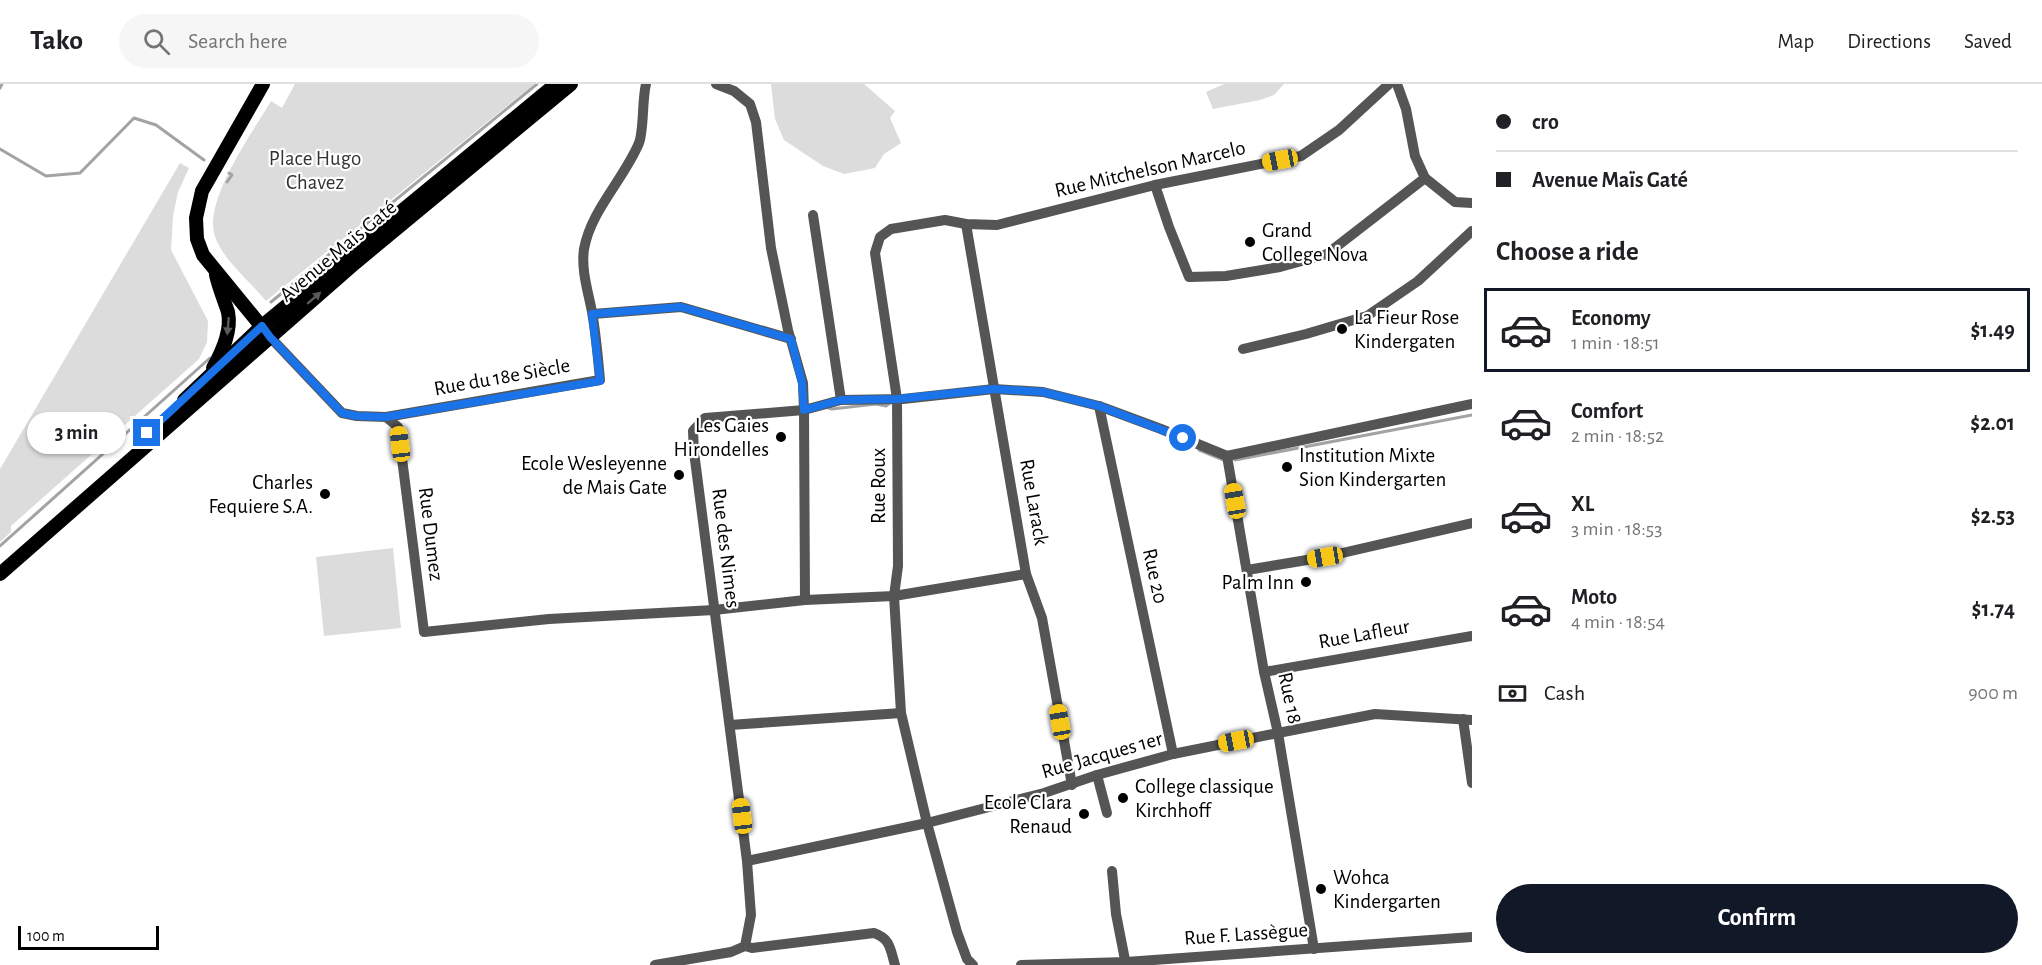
<!DOCTYPE html>
<meta charset="utf-8">
<style>
:root{--surface:#fff;--page:#f6f6f6;--text:#202124;--muted:#757577;--line:#e0e0e0;--accent:#111827}
body{margin:0;font-family:"Alegreya Sans",sans-serif;background:var(--page);color:var(--text);height:100vh;display:flex;flex-direction:column;font-size:22px;white-space:nowrap}
*{box-sizing:border-box;margin:0}
p{font-size:20px;color:var(--muted)}
.icon{flex:none;width:33px;height:33px;fill:none;stroke:currentColor;stroke-width:2;stroke-linecap:round;stroke-linejoin:round}
.map{position:relative;flex:1;overflow:hidden}
.drawer{display:flex;flex-direction:column;background:var(--surface);width:570px}
.drawer>*{flex:none}
.hud{display:grid;align-content:center;height:132px;padding:0 24px;background:var(--surface)}
.scale{position:absolute;left:18px;bottom:15px;width:141px;box-sizing:border-box;padding-left:6px;border:3px solid #000;border-top:0;font-size:16px;line-height:21px;white-space:nowrap;color:#000;-webkit-text-stroke:4px #fff;paint-order:stroke}
.end{position:absolute;width:27px;height:27px;margin:-14px;border:8px solid #1a73e8;background:#fff;box-shadow:0 0 0 3px #fff}
.from{border-radius:50%}
.bubble{position:absolute;height:42px;border-radius:21px;background:var(--surface);box-shadow:0 2px 4px #0004;font-size:20px;font-weight:600;line-height:42px;text-align:center}
.car{position:absolute;width:18px;height:36px;margin:-18px -9px;border-radius:8px;box-shadow:0 0 4px 2px #0007;background:linear-gradient(#f5c518 24%,#345 0 40%,#f5c518 0 76%,#345 0 86%,#f5c518 0)}
.hud b{display:flex;align-items:center;gap:21px;height:57px;font-size:22px}
.hud b+b{border-top:2px solid var(--line)}
.hud i{width:15px;height:15px;background:var(--text)}
ul{padding:0;list-style:none}
li{display:flex;align-items:center;gap:18px;height:84px;margin:0 12px 9px;padding:0 12px;border:3px solid transparent;border-radius:0px}
li div{flex:1}
li b{display:block;font-size:22px}
li em{font-style:normal;font-weight:600}
li.current{border-color:var(--accent)}
li>.icon{width:54px;height:54px;stroke-width:1.5}
h2{padding:0 24px;font-size:27px;line-height:72px}
.pay{display:flex;align-items:center;gap:15px;height:66px;padding:0 24px;font-size:22px}
.pay p{margin-inline-start:auto}
.action{display:flex;gap:12px;margin-top:auto;padding:12px 24px}
.action a{flex:1;height:69px;border-radius:36px;background:var(--accent);color:#fff;font-size:24px;font-weight:600;line-height:69px;text-align:center}
header{display:flex;align-items:center;gap:36px;box-sizing:border-box;height:84px;padding:0 30px;background:var(--surface);border-bottom:2px solid var(--line)}
header strong{font-size:28px}
nav{display:flex;gap:33px;margin-inline-start:auto;font-size:21px}
.search{width:420px;height:54px;background:var(--page);display:flex;align-items:center;gap:15px;box-sizing:border-box;padding:0 21px;border-radius:33px;color:var(--muted);font-size:22px}
main{display:flex;flex:1;min-height:0}
.map>svg:first-child{display:block}
</style>
<header>
<strong>Tako</strong>
<div class="search"><svg class="icon" aria-label="search" viewBox="0 0 24 24"><circle cx="10" cy="10" r="6"/><path d="M15 15l6 6"/></svg>Search here</div>
<nav><a>Map</a><a>Directions</a><a>Saved</a></nav>
</header>
<main>
<div class="map">
<svg width="1472" height="881" viewBox="0 0 1472 881">
<rect width="100%" height="100%" fill="#fff"/>
<g fill="#dcdcdc">
<path d="M295 0H534L266 217C250 197 226 179 216 155 200 120 253 48 271 17L282 24Z"/>
<polygon points="771,0 864,0 895,27 890,34 901,59 884,70 875,84 844,90 823,82 784,56 775,35"/>
<polygon points="1224,0 1284,0 1274,11 1260,16 1213,25 1206,8"/>
<polygon points="180,79 189,84 178,108 173,132 171,166 208,237 207,258 199,275 11,442 11,448 0,458 0,385"/>
<polygon points="393,464 401,544 324,552 316,473"/>
</g>
<g fill="none" stroke-linecap="round" stroke-linejoin="round">
<g stroke="#a3a3a3" stroke-width="3">
<polyline points="0,4 2,0"/>
<polyline points="0,65 46,92 80,89 134,34 156,41 204,76"/>
<polyline points="227,98 232,91 229,89"/>
<polyline points="271,218 537,0"/>
<polyline points="826,323 832,325 876,320 886,322 890,319"/>
<polyline points="1199,366 1226,377"/>
<polyline points="1235,376 1472,331"/>
<polyline points="0,462 210,274"/>
</g>
<g stroke="#555" stroke-width="10">
<polyline points="716,0 734,7 750,20 756,38 771,164 788,246 803,299 804,326 805,516"/>
<polyline points="1397,0 1406,25 1415,72 1425,94 1455,118 1472,119"/>
<polyline points="1155,101 1169,143 1189,193 1226,192 1280,183 1327,170 1425,94"/>
<polyline points="813,131 841,316"/>
<polyline points="966,140 1026,490 1042,534 1072,701"/>
<polyline points="593,230 681,223 791,255"/>
<polyline points="270,253 342,329 357,332 386,333 398,343 424,548 549,535 714,526 805,516 894,512 1026,490"/>
<polyline points="1243,265 1306,250 1367,232 1418,197 1472,147"/>
<polyline points="1099,322 1173,670"/>
<path d="M386 333 600 296C598 274 596 250 592 228 588 207 581 186 584 165 591 126 624 95 639 59 644 46 642 16 646 0"/>
<polyline points="1227,372 1264,588 1278,649 1314,865"/>
<polyline points="1227,372 1472,320"/>
<polyline points="1247,486 1325,473 1472,439"/>
<polyline points="1264,588 1472,552"/>
<polyline points="1463,635 1472,699"/>
<polyline points="730,641 901,629"/>
<polyline points="1097,691 1107,729"/>
<polyline points="747,777 927,739 1044,709 1097,691 1173,670 1278,649 1375,630 1472,636"/>
<polyline points="1112,787 1116,830 1126,881"/>
<path d="M745 862 752 864 874 849C891 855 890 865 895 881"/>
<polyline points="655,881 731,868 745,862 751,831 747,777 694,368 693,347 705,334 804,326 841,316 903,315 994,305 1043,308 1099,322 1161,345 1227,372"/>
<polyline points="973,881 967,875 957,848 927,739 901,629 894,512 898,482 897,315 875,169 880,153 891,145 945,136 966,140 997,141 1155,101 1301,72 1339,46 1389,0"/>
<polyline points="1021,881 1126,878 1472,853"/>
</g>
<g stroke="#000" stroke-width="14">
<polyline points="263,0 202,107 196,134 197,155 203,171 266,248"/>
<path d="M213 284C222 268 232 247 228 228 224 216 219 204 216 191"/>
<polyline points="184,316 262,242 556,0"/>
<polyline points="0,490 355,179 571,0"/>
</g>
</g>
<defs><path id="oneway-solid" d="M-6-.8H1V-3.2L6.5 0L1 3.2V.8H-6Z" transform="scale(1.5)"/></defs>
<g fill="#595959">
<use href="#oneway-solid" transform="translate(314 214) rotate(-41)"/>
<use href="#oneway-solid" transform="translate(228 242) rotate(95)"/>
</g>
<g fill="none" stroke-linecap="round" stroke-linejoin="round">
<polyline stroke="#1a73e8" stroke-width="8" points="147,349 262,242 270,253 342,329 357,332 386,333 600,297 592,230 681,223 791,255 802,299 804,326 841,316 897,315 994,305 1043,308 1099,322 1183,354"/>
</g>
<g fill="#000" stroke="#fff" stroke-width="2">
<circle cx="1250" cy="158" r="6"/>
<circle cx="1342" cy="245" r="6"/>
<circle cx="781" cy="353" r="6"/>
<circle cx="1287" cy="383" r="6"/>
<circle cx="679" cy="391" r="6"/>
<circle cx="325" cy="410" r="6"/>
<circle cx="1306" cy="498" r="6"/>
<circle cx="1123" cy="714" r="6"/>
<circle cx="1084" cy="730" r="6"/>
<circle cx="1321" cy="805" r="6"/>
</g>
<g text-anchor="middle" dominant-baseline="central" stroke-width="4.5" stroke-linejoin="round" paint-order="stroke">
<g font-size="21" fill="#333" stroke="#fff">
<text x="315" y="74">Place Hugo<tspan x="315" dy="24">Chavez</tspan></text>
</g>
<g font-size="21" fill="#000" stroke="#fff">
<text transform="translate(1150 85) rotate(-13)">Rue Mitchelson Marcelo</text>
<text transform="translate(338 167) rotate(-40)">Avenue Maïs Gaté</text>
<text transform="translate(502 293) rotate(-10)">Rue du 18e Siècle</text>
<text transform="translate(878 402) rotate(-90)">Rue Roux</text>
<text transform="translate(1034 418) rotate(80)">Rue Larack</text>
<text transform="translate(431 450) rotate(83)">Rue Dumez</text>
<text transform="translate(726 464) rotate(83)">Rue des Nimes</text>
<text transform="translate(1155 492) rotate(78)">Rue 20</text>
<text transform="translate(1364 550) rotate(-10)">Rue Lafleur</text>
<text transform="translate(1290 614) rotate(78)">Rue 18</text>
<text transform="translate(1102 671) rotate(-16)">Rue Jacques 1er</text>
<text transform="translate(1246 850) rotate(-4)">Rue F. Lassègue</text>
</g>
<g font-size="21" fill="#000" stroke="#fff" text-anchor="start">
<text x="1262" y="146">Grand<tspan x="1262" dy="24">College Nova</tspan></text>
<text x="1354" y="233">La Fieur Rose<tspan x="1354" dy="24">Kindergaten</tspan></text>
<text x="769" y="341" text-anchor="end">Les Gaies<tspan x="769" dy="24">Hirondelles</tspan></text>
<text x="1299" y="371">Institution Mixte<tspan x="1299" dy="24">Sion Kindergarten</tspan></text>
<text x="667" y="379" text-anchor="end">Ecole Wesleyenne<tspan x="667" dy="24">de Mais Gate</tspan></text>
<text x="313" y="398" text-anchor="end">Charles<tspan x="313" dy="24">Fequiere S.A.</tspan></text>
<text x="1294" y="498" text-anchor="end">Palm Inn</text>
<text x="1135" y="702">College classique<tspan x="1135" dy="24">Kirchhoff</tspan></text>
<text x="1072" y="718" text-anchor="end">Ecole Clara<tspan x="1072" dy="24">Renaud</tspan></text>
<text x="1333" y="793">Wohca<tspan x="1333" dy="24">Kindergarten</tspan></text>
</g>
</g>
</svg>
<div class="scale">100 m</div>
<i class="end from" style="left:1183px;top:354px"></i>
<i class="end" style="left:147px;top:349px"></i>
<div class="bubble" style="left:27px;top:328px;width:99px">3 min</div>
<i class="car" style="left:1280px;top:76px;rotate:259deg"></i>
<i class="car" style="left:400px;top:360px;rotate:353deg"></i>
<i class="car" style="left:1235px;top:417px;rotate:350deg"></i>
<i class="car" style="left:1325px;top:473px;rotate:261deg"></i>
<i class="car" style="left:1060px;top:638px;rotate:350deg"></i>
<i class="car" style="left:1236px;top:657px;rotate:259deg"></i>
<i class="car" style="left:742px;top:732px;rotate:353deg"></i>
</div>
<section class="drawer">
<div class="hud">
<b><i class="from"></i>cro</b>
<b><i></i>Avenue Maïs Gaté</b>
</div>
<h2>Choose a ride</h2>
<ul>
<li class="current"><svg class="icon" aria-label="car" viewBox="0 0 24 24"><path d="M5 17H2v-5l4-1 3-4h7l3 4 3 1v5h-3M9 17h6M6 11h13"/><circle cx="7" cy="17" r="2"/><circle cx="17" cy="17" r="2"/></svg><div><b>Economy</b><p>1 min · 18:51</p></div><em>$1.49</em></li>
<li><svg class="icon" aria-label="car" viewBox="0 0 24 24"><path d="M5 17H2v-5l4-1 3-4h7l3 4 3 1v5h-3M9 17h6M6 11h13"/><circle cx="7" cy="17" r="2"/><circle cx="17" cy="17" r="2"/></svg><div><b>Comfort</b><p>2 min · 18:52</p></div><em>$2.01</em></li>
<li><svg class="icon" aria-label="car" viewBox="0 0 24 24"><path d="M5 17H2v-5l4-1 3-4h7l3 4 3 1v5h-3M9 17h6M6 11h13"/><circle cx="7" cy="17" r="2"/><circle cx="17" cy="17" r="2"/></svg><div><b>XL</b><p>3 min · 18:53</p></div><em>$2.53</em></li>
<li><svg class="icon" aria-label="car" viewBox="0 0 24 24"><path d="M5 17H2v-5l4-1 3-4h7l3 4 3 1v5h-3M9 17h6M6 11h13"/><circle cx="7" cy="17" r="2"/><circle cx="17" cy="17" r="2"/></svg><div><b>Moto</b><p>4 min · 18:54</p></div><em>$1.74</em></li>
</ul>
<div class="pay"><svg class="icon" aria-label="cash" viewBox="0 0 24 24"><path d="M3 7h18v10H3z"/><circle cx="12" cy="12" r="2"/></svg>Cash<p>900 m</p></div>
<div class="action"><a>Confirm</a></div>
</section>
</main>
